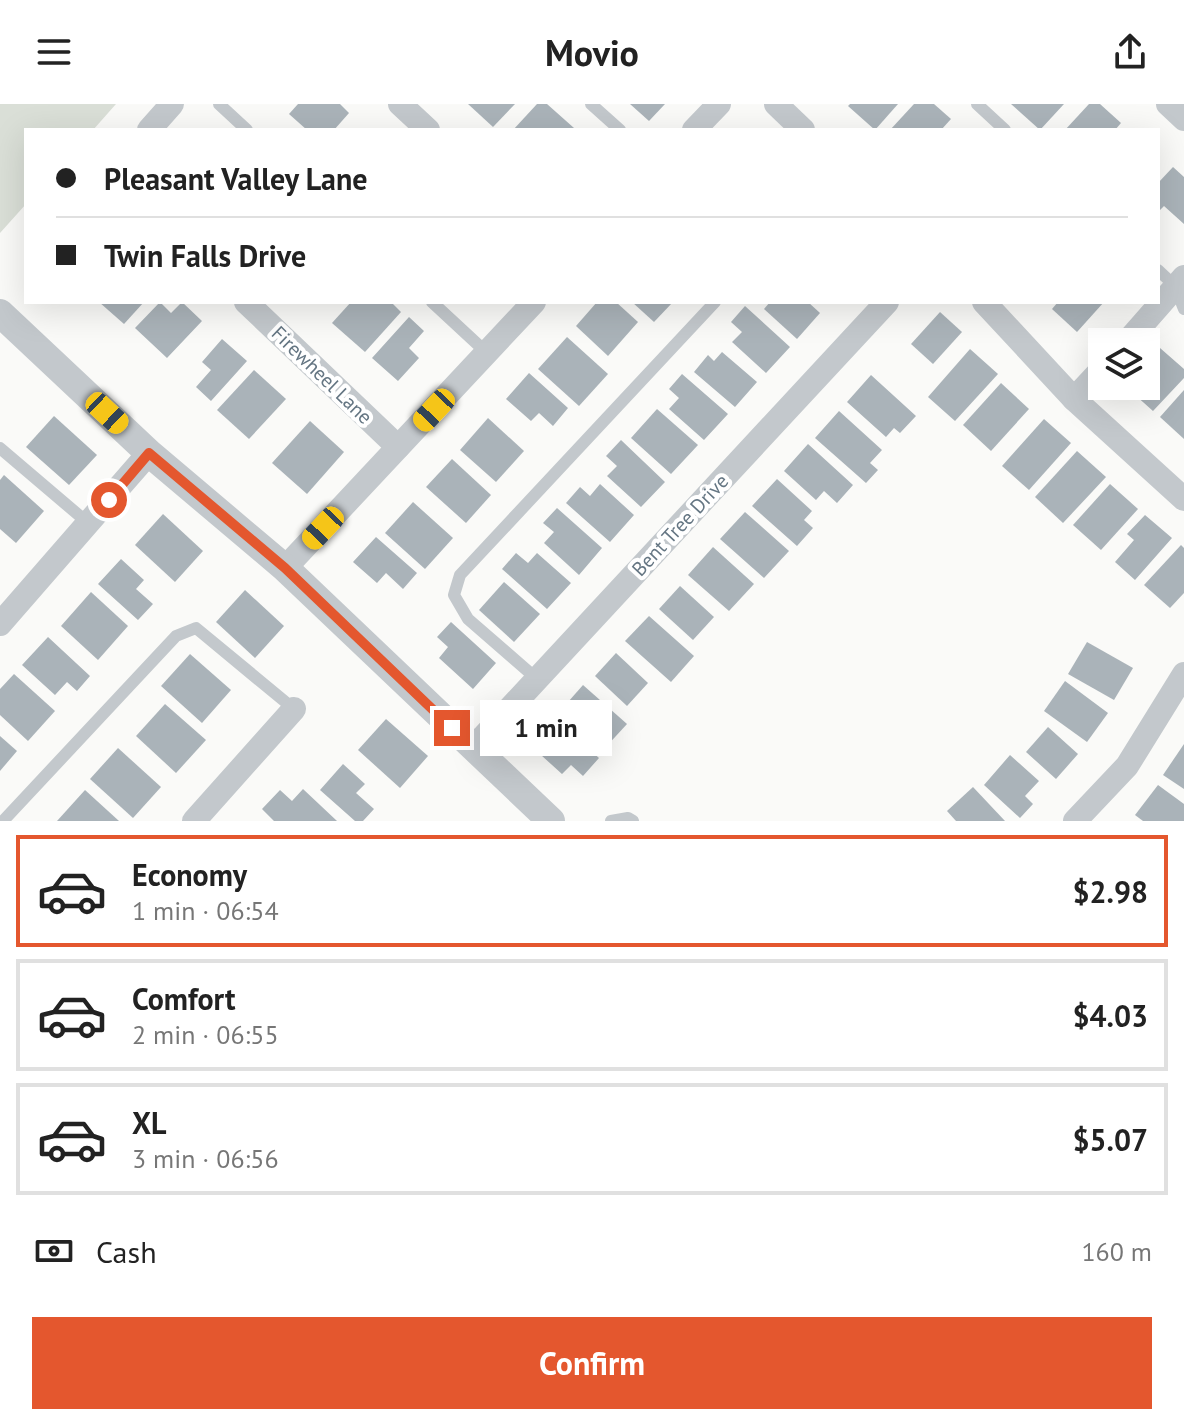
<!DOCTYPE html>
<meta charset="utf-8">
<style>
:root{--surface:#fff;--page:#f6f6f6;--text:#222;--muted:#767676;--line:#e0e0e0;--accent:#e4572e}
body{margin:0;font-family:"PT Sans",sans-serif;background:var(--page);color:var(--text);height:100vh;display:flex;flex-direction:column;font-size:30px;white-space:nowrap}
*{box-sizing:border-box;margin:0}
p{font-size:26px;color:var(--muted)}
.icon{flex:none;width:44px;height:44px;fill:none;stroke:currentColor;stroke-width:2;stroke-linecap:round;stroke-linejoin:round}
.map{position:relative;height:717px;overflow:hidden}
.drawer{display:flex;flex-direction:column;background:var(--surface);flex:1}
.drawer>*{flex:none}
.hud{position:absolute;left:24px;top:24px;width:1136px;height:176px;border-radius:0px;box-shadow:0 8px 32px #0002;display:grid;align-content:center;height:176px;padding:0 32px;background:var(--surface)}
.tools{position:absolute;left:1088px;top:224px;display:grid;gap:16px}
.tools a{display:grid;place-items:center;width:72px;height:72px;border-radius:0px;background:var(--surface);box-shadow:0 8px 32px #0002;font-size:40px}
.end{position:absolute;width:36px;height:36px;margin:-18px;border:10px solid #e4572e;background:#fff;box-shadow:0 0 0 4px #fff}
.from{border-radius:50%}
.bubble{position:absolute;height:56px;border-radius:0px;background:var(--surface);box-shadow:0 8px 32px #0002;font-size:26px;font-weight:700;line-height:56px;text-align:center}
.car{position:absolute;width:24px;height:48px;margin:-24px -12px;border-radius:10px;box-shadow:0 0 6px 2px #0007;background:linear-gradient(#f5c518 24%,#345 0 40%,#f5c518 0 76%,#345 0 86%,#f5c518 0)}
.hud b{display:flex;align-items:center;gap:28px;height:76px;font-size:30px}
.hud b+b{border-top:2px solid var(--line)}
.hud i{width:20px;height:20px;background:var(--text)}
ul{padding:14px 0 0;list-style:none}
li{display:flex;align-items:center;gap:24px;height:112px;margin:0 16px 12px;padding:0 16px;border:4px solid var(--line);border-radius:0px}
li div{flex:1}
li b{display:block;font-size:30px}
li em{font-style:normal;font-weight:700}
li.on{border-color:var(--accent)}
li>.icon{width:72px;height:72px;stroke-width:1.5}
.pay{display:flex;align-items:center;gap:20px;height:88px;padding:0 32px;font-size:30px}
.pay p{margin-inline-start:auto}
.action{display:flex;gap:16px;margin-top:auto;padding:16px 32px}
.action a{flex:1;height:92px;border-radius:0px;background:var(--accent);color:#fff;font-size:32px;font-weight:700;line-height:92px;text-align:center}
header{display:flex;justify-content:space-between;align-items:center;height:104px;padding:0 32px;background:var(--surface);font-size:36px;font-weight:700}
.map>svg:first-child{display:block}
</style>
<header><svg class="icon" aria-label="menu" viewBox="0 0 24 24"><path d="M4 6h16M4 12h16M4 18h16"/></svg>Movio<svg class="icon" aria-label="share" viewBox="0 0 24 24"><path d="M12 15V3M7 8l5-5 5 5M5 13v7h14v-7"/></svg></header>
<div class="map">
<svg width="1184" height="717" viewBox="0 0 1184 717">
<rect width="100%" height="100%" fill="#fafaf8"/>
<polygon fill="#dadfd7" points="0,0 116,0 93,26 26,26 26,100 0,129"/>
<g fill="#aab3b9">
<polygon points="298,0 340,0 349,9 334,26 307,26 289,10"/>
<polygon points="468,0 515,0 493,23"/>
<polygon points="537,0 547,0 574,24 513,26"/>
<polygon points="630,0 665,0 649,17"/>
<polygon points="850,0 898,0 875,26 848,2"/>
<polygon points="914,0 934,0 951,15 941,26 890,26"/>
<polygon points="1011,0 1064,0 1040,26"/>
<polygon points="1089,0 1100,0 1121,19 1115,26 1065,26"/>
<polygon points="1173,63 1184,73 1184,120 1164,102 1158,108 1158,79"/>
<polygon points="99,198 144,198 124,220"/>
<polygon points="160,198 171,209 182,198 202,217 167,254 135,224"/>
<polygon points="351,198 391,198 401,208 365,248 332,219"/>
<polygon points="597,198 616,198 638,218 608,252 576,222"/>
<polygon points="632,198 673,198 654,218"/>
<polygon points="770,198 808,198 820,209 797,235 764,205"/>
<polygon points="1058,198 1104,198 1077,228 1052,205"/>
<polygon points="745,202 790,243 766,269 732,238 742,228 731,218"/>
<polygon points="940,208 962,228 933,260 911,240"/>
<polygon points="409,213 424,227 409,244 419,254 398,277 372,254"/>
<polygon points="567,233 608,270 579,302 538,265"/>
<polygon points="222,235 247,257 211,297 196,283 211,266 202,258"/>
<polygon points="1160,244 1184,265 1184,274 1153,307 1125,282 1146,282 1146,260"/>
<polygon points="970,245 998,270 955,317 928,293"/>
<polygon points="722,248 757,278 735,303 694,268 708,251 714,257"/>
<polygon points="254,266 286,295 249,335 217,306"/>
<polygon points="529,269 568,304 553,322 539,309 531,317 506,295"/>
<polygon points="682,270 728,310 704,336 669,305 679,294 669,285"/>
<polygon points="871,271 916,312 900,329 894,324 886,333 847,298"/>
<polygon points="1001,279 1029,305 991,347 963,321"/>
<polygon points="1184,286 1184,335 1160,313"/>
<polygon points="657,305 698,341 671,370 631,334"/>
<polygon points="839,307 882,346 870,359 878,366 866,379 815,334"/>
<polygon points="54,312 97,351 69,381 26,343"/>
<polygon points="488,314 524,347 496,378 460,346"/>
<polygon points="1044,315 1071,339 1029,386 1002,362"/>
<polygon points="310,317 344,348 307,390 272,359"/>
<polygon points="621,336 665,378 641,403 607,372 617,362 606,352"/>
<polygon points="808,340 853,381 837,399 824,387 816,396 784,367"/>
<polygon points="1077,347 1106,373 1063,419 1035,393"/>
<polygon points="452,355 491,391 466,419 426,383"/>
<polygon points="4,371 44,407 16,439 0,425 0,376"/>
<polygon points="777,375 812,407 804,416 813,424 797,442 752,402"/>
<polygon points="600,380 634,411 610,438 566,399 580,383 590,392"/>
<polygon points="1110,380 1138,405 1101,446 1073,421"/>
<polygon points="413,398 453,434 425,465 385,429"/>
<polygon points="557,404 602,444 579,471 544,439 554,428 543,419"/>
<polygon points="745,408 789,447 764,474 720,435"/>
<polygon points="163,410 203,447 175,478 135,441"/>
<polygon points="1145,411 1172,434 1135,476 1115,458 1134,436 1127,430"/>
<polygon points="376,433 417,469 403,485 386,469 377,479 353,458"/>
<polygon points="1181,441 1184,444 1184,489 1170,504 1144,481"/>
<polygon points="713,443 754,480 729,507 688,471"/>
<polygon points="516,449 528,459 537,449 571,479 547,505 502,465"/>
<polygon points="121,455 144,476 136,485 153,500 138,516 98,480"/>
<polygon points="504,478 540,510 514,538 479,506"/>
<polygon points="680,482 714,513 693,536 659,505"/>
<polygon points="245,486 284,522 255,554 216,518"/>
<polygon points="91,488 128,522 98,556 61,522"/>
<polygon points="649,512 694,552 671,578 625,537"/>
<polygon points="451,518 496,559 473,585 439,554 448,543 437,533"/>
<polygon points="48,533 90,572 77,587 67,578 55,591 22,561"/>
<polygon points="1087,538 1133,564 1114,596 1068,570"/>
<polygon points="616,549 648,579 627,602 595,572"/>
<polygon points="190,550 231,586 202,619 161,582"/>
<polygon points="14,570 55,607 28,637 0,611 0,585"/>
<polygon points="1065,577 1108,609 1087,638 1044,607"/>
<polygon points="583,581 627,620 604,645 561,606"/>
<polygon points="165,600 206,636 176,669 136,632"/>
<polygon points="386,615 428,652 400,684 358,646"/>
<polygon points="556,615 599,654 583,672 571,661 562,670 531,642"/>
<polygon points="1048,623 1078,650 1056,675 1026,648"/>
<polygon points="0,632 17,647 0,667"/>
<polygon points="1184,640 1184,685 1163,671"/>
<polygon points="118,644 161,683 133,714 90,675"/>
<polygon points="1010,651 1039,677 1025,692 1033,700 1020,714 984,681"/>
<polygon points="343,660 365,680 356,689 374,705 363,717 355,717 320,686"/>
<polygon points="1158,681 1184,700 1184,717 1143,717 1135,711"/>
<polygon points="973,683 1005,717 956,717 947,707"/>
<polygon points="303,685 337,717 274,717 262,705 280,686 292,697"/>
<polygon points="85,686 119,717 57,717"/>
</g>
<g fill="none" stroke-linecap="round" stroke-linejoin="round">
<g stroke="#c3c8cc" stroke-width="12">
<polyline points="219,0 247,26"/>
<polyline points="591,0 620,26"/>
<polyline points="977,0 1005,26"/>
<polyline points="1158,166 1175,182 1184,205"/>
<polyline points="432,198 487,249"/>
<polyline points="0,344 88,419"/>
<polyline points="537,575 468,515 454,491 460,471 715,198"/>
<polyline points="3,717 176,532 196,524 294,605"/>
<polyline points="611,717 628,714 633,717"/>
</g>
<g stroke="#c3c8cc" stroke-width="24">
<polyline points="400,0 428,26"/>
<polyline points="776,0 803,26"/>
<polyline points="1168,0 1184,15"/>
<polyline points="149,26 172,0"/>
<polyline points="694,26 719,0"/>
<polyline points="246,198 398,343"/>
<polyline points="984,198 1074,295 1184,395"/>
<polyline points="1127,238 1184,173"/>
<polyline points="1074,295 1102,265"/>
<polyline points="285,464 534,198"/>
<polyline points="0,520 149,349"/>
<polyline points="473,644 887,198"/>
<polyline points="194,717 294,605"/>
<polyline points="1075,717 1127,662 1184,570"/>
</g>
<polyline stroke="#c3c8cc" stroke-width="28" points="0,209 149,349 285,464 551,717"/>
</g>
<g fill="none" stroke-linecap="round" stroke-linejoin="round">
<polyline stroke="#e4572e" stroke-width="10" points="109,396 149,349 285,464 452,624"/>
</g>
<g text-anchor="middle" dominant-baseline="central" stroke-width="8" stroke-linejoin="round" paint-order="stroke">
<g font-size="20" fill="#657683" stroke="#fff">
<text transform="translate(322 271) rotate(44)">Firewheel Lane</text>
<text transform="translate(680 421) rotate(-47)">Bent Tree Drive</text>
</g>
</g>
</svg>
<div class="tools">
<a><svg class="icon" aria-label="layers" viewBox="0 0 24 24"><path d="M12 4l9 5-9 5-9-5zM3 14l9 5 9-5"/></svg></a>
</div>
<i class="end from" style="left:109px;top:396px"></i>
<i class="end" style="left:452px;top:624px"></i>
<div class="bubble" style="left:480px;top:596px;width:132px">1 min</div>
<i class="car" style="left:434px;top:306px;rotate:223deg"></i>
<i class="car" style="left:107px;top:309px;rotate:133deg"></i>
<i class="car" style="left:323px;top:424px;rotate:223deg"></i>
<div class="hud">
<b><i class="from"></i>Pleasant Valley Lane</b>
<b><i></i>Twin Falls Drive</b>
</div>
</div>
<section class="drawer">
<ul>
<li class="on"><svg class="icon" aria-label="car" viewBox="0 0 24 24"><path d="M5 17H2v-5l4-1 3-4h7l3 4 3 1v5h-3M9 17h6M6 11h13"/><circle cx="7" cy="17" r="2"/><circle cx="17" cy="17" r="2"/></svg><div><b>Economy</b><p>1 min · 06:54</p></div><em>$2.98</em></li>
<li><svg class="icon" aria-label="car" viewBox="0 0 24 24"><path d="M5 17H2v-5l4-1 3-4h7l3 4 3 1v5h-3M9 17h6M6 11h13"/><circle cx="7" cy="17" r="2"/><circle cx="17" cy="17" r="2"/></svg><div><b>Comfort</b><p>2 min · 06:55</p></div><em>$4.03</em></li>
<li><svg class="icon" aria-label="car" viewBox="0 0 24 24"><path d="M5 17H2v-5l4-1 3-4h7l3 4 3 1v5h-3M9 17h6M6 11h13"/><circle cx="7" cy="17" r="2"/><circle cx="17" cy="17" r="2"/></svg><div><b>XL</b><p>3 min · 06:56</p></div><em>$5.07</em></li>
</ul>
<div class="pay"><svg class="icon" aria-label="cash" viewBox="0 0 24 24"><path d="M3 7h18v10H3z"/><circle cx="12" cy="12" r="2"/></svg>Cash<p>160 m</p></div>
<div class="action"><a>Confirm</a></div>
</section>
